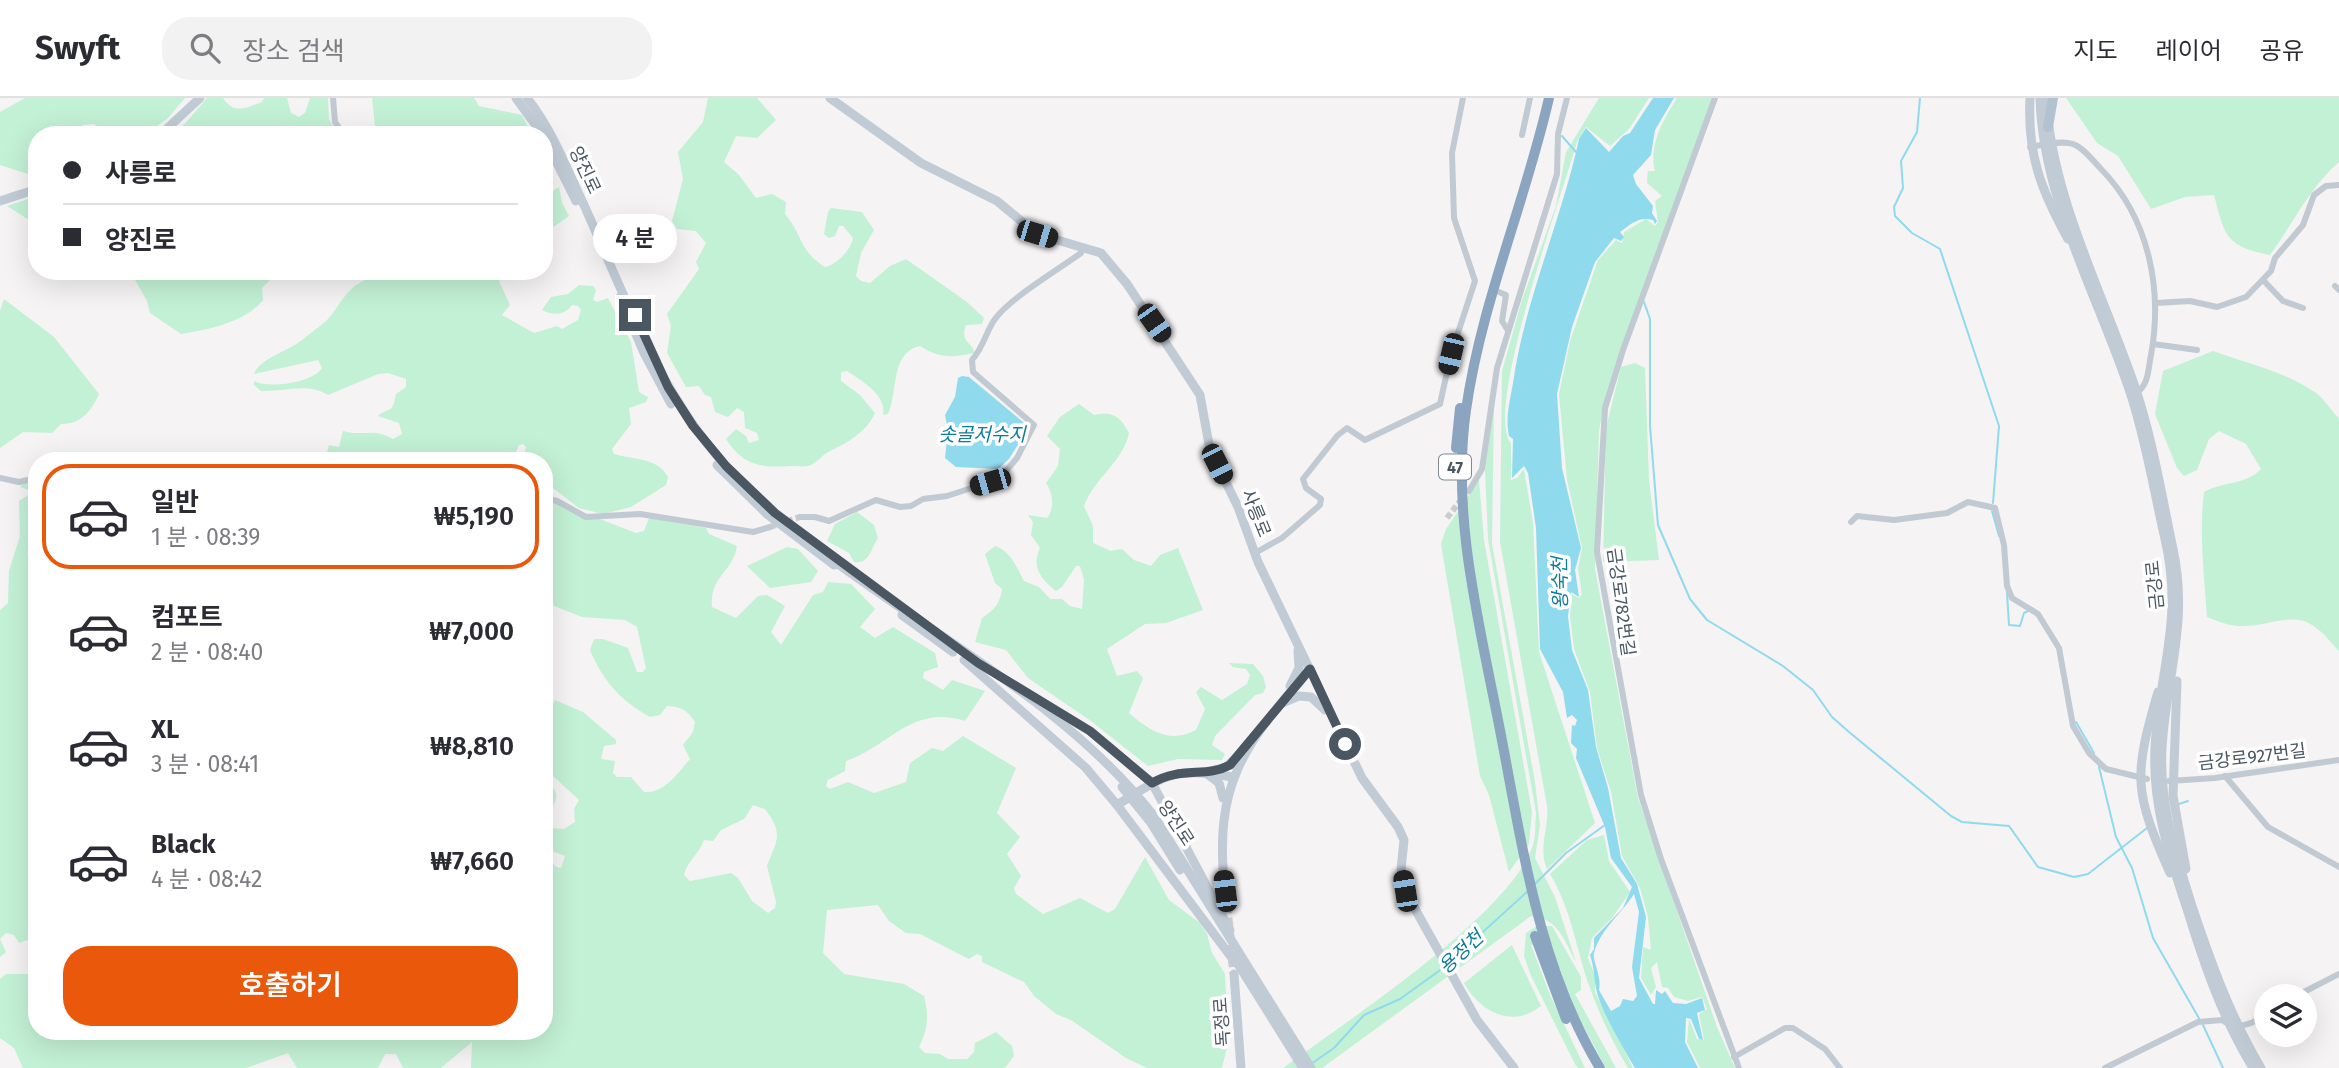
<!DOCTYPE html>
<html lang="ko">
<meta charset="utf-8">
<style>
:root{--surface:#fff;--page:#f2f2f3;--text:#2b2b33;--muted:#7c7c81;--line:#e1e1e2;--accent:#ea580c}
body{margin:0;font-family:"Fira Sans","Noto Sans KR",sans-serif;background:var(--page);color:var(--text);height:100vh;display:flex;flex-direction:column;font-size:26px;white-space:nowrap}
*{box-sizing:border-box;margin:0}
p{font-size:23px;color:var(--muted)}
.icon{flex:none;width:38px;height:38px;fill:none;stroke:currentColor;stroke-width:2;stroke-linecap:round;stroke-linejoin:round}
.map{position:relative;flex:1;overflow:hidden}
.side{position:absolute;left:28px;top:354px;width:525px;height:588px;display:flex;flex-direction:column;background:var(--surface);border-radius:28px;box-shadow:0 7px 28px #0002}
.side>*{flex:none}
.top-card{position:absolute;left:28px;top:28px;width:525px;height:154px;border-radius:28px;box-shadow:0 7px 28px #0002;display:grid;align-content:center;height:154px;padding:0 35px;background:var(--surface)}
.tools{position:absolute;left:2254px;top:886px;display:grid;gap:14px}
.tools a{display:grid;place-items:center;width:63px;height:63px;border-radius:50%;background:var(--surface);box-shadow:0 7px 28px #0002;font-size:35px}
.end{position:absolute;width:32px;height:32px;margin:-16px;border:9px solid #4a5661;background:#fff;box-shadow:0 0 0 4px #fff}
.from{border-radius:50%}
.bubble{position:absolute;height:49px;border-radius:24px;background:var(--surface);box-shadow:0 7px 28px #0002;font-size:23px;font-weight:600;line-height:49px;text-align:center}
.car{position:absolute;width:21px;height:42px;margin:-21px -10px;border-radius:9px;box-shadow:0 0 5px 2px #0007;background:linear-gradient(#222 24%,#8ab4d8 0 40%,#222 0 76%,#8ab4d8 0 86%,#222 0)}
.top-card b{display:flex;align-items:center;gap:24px;height:66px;font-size:26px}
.top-card b+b{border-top:2px solid var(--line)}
.top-card i{width:18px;height:18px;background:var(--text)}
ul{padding:12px 0 0;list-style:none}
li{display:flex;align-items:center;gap:21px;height:105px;margin:0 14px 10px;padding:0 21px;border:4px solid transparent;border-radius:28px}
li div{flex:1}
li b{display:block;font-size:26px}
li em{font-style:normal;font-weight:600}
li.current{border-color:var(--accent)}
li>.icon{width:63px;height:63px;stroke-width:1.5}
.button{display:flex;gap:14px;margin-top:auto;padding:14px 35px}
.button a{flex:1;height:80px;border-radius:28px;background:var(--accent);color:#fff;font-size:28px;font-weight:600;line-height:80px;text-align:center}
header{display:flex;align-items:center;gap:42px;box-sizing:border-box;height:98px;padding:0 35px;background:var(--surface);border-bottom:2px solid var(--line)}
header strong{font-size:33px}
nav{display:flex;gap:38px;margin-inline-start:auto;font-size:24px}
.search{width:490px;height:63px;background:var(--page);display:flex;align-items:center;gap:18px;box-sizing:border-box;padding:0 24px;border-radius:28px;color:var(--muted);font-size:26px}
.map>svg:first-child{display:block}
</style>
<header>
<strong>Swyft</strong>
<div class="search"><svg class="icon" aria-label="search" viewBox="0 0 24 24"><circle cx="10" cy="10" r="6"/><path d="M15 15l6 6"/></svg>장소 검색</div>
<nav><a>지도</a><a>레이어</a><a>공유</a></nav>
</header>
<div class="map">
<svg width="2339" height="970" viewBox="0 0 2339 970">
<rect width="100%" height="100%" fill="#f5f3f3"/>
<g fill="#c3f1d5" fill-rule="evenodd">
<polygon points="25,0 185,0 167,21 144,37 107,37 94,26 83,27 78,37 37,37 37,79 0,67 0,14"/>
<path d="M207 0H223C234 17 245 10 262 4L264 0H287L291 15 299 19 305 15 310 0H328L329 21 338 37H175Z"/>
<polygon points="372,0 474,0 479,8 522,17 532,37 376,37"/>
<path d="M708 0H757L776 22 757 40 736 38 724 64 739 77 756 100 772 96 786 104 785 116C803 137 799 153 825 169 836 167 851 152 853 140L843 128H839L835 138 829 140 824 136 828 114 831 110 862 114 874 132 861 155 856 178 861 183 870 185 890 168 906 161 967 204 984 220 982 226 966 227C959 246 974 244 974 255 951 260 939 260 920 248 890 254 898 295 888 316L883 317C887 297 862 283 847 273L841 274V283L860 297 875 315C867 333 848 345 830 353 823 356 816 366 808 368 803 369 796 368 791 368 762 370 743 368 726 341L736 331 746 338 749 345 759 342 757 335 745 330 744 314 737 310 728 319 715 314 711 299 705 297 699 288 686 289 667 255 671 228 667 216 699 171 696 164 706 145 696 133 677 131 672 123 683 81 678 54 703 24Z"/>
<path d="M1599 0H1649L1629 31 1610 48 1586 29 1577 44C1564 92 1483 312 1511 345V382L1517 380 1524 371 1533 425 1539 554 1595 725 1547 771C1538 751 1549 730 1547 708L1500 444 1502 273 1522 202 1556 108 1566 54Z"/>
<path d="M1677 0H1714L1603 312 1599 333 1595 471 1638 700 1717 929 1735 970H1700L1687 944 1689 921 1697 941 1704 942 1699 916 1707 911 1702 899 1688 903 1674 899 1668 890 1662 889 1657 864 1651 870 1656 889 1651 897 1641 880 1643 849 1651 852 1648 819 1640 790 1622 758 1611 694 1597 650 1590 594 1574 551 1570 518 1572 496 1579 500 1582 496 1578 471 1582 450 1567 382 1559 296 1570 243 1598 162 1616 142 1622 145 1624 134 1646 121 1655 128 1658 124 1655 103 1662 98 1647 85 1648 69V73H1655C1648 47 1664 21 1677 0Z"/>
<path d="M2066 0H2339V64C2309 90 2293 126 2270 157 2225 148 2225 138 2214 97L2185 99 2151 111 2118 58 2097 45Z"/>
<polygon points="559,89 562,105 569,118 555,128 544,130 544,98"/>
<polygon points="37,98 37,127 7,108"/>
<path d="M130 173H279L262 190 263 202C246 224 208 232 181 236L150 215 147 203Z"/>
<path d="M372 173H507L499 183 510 207 502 217 534 235 557 228 562 231 578 222 581 212 578 208 572 207C566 217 552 218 542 212L551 199 568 196 579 187 593 188 596 192 593 202 597 204 608 200 631 244 639 294 648 299 646 304 629 310 631 326 612 351 614 356C634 362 657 359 668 379L666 387 631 409 603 416 579 410 544 383V362H528L524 358 526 349 523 346 519 347 516 354 501 362H344L327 354 329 347 339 349 343 333C364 339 372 329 393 341L402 336 399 325 378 318C390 308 392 317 396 296L406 289V281L388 275 378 276 328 297C307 284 284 294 261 293L254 287V283C268 291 313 285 322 270L318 262 254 276C260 260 289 253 302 242 310 235 321 228 328 221 342 205 348 186 371 180Z"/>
<path d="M4 201 54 239 99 296C91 313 82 326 61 326L52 335 23 334 0 350V213Z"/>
<path d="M2213 253C2248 266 2285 273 2316 295 2326 302 2330 312 2339 320V553C2331 545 2324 535 2315 529 2294 513 2267 528 2245 528 2231 529 2220 524 2207 519 2204 477 2199 435 2204 394 2224 383 2246 387 2261 371L2246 346 2219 333 2209 341 2197 372 2184 378 2177 370 2155 316 2163 273Z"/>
<polygon points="1635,265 1645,270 1649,382 1659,462 1603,464 1606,330 1621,269"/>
<path d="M1494 304 1492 446 1535 684 1540 727 1535 760 1555 799 1576 864C1564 842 1558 820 1531 818L1322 970H1283C1344 925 1511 816 1533 747 1536 738 1535 725 1536 715L1488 441 1485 372Z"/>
<path d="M1079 306 1094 317C1113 313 1120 318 1129 335 1123 364 1095 379 1084 408L1093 428V445L1111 453 1122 451 1134 462 1151 468 1160 457 1178 450 1203 512 1166 525 1145 526 1107 551 1117 578 1137 573 1143 580 1129 615C1150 633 1169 646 1196 632L1205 611 1196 594 1201 589 1222 602 1247 586 1250 577 1246 571 1233 569 1229 565 1253 566 1263 578 1266 589 1263 595 1255 597 1215 638 1212 647 1225 656 1222 662 1178 661 1148 668 1091 623 1028 580 1006 552 975 544 982 520C994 512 1000 506 1002 491L995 485 985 456 995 448C1010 452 1017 470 1024 483L1039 489 1050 501H1062L1070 508 1082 511 1084 482 1080 468H1076L1062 489 1056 493C1041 481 1031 469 1040 450L1031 437 1033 424 1028 417 1047 420C1055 411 1053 395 1046 385L1058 368 1060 351 1047 338 1060 319Z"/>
<polygon points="1479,382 1484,442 1532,714 1529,746 1509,774 1489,697 1480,678 1441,446 1446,431"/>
<polygon points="37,383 37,851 27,842 19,845 14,837 6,835 0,841 6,854 0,859 0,512 8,505 9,473 20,438 19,403 30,396 29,392 20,389 24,384"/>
<path d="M548 401 636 435 644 433 649 420 706 430 709 436 737 448C733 474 709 479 712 509L736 520 758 498 767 497 785 508 771 534 781 547 813 497 823 494 828 484 851 486 875 511 860 529 875 540 893 529 935 555 938 569 924 574 923 580 943 592 952 582 985 593 965 623C912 606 890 648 846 663L845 673 828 682 826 688 830 691 848 684 874 695 906 684 910 665 932 650 943 653 963 638 1016 670 997 715 1020 739 1007 756 1021 778 1014 790 1016 796 1043 816 1080 800 1108 815 1115 811 1145 759 1169 802 1200 825 1207 836 1212 855 1225 876 1228 945 1222 970H1147L1126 960 1071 922 1056 916 1034 898 1024 884 982 864V858L977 856 969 861 920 836 906 835 889 823 878 807 827 812 823 855 844 876 904 886 924 898C929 917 928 931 919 949L925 955 940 956 948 961H967L974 954 975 945 996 934 1012 948 1014 958 1005 970H471L472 944 441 970H403L396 956H385L378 970H297L288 955 246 970H23L14 950 0 940V881L6 876H34L37 870V933H475L481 937 495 933H544V752L556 769 561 770 565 758 554 754 546 743 552 730 564 731 575 724 574 711 579 702 553 678 547 682C555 693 560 695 553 708L547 709 544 622 555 602 583 614 616 642V646L604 648 601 661 615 663 613 675 617 679H631L644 694C664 696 678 675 690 661L683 647 693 634 695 624C687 612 682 609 667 608L660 617 650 619C620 602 603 583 590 552L594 541H603L628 550 637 574H643L646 570 637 529 625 522 582 519 544 504V403ZM753 707 765 711C785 737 776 743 767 768L776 804 775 810 768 815 752 803 738 780 731 775 690 783 684 777C686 765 699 756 704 742L713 743 721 732 744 721Z"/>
<path d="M857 414 874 427 878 440C870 452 870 466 854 464L849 455 827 443 835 426Z"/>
<polygon points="787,449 798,451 818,473 811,484 770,490 747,468"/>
<path d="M1604 737 1609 763 1630 794 1612 820 1592 840 1588 860 1595 878V894L1633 970H1628C1613 945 1600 918 1590 890 1576 852 1572 812 1550 776L1587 742Z"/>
<polygon points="1537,828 1552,828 1581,879 1581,892 1575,896 1616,970 1606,970 1574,911 1549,841 1531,847 1550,897 1585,970 1578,970 1575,966 1531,878 1524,858 1526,835"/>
<path d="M1512 847 1541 908C1512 931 1480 914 1464 885Z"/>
</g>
<g fill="#90daee" fill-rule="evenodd">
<path d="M1653 0H1674L1655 32 1651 57 1633 77 1636 86 1653 108 1652 115 1657 123 1655 126 1653 122C1639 118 1631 126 1620 134L1624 139 1621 143 1614 140 1595 164 1572 229 1557 296 1562 370 1581 450 1575 472 1579 499 1571 494 1568 518 1572 552 1588 592 1596 649 1608 690 1621 760 1637 786 1646 819 1639 880 1653 906H1655L1656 892 1662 896 1665 893 1673 905 1686 906 1702 900 1705 912 1697 915 1703 942 1699 941 1691 921 1686 920 1685 944 1698 970H1635C1624 952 1599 909 1596 890 1594 878 1594 869 1590 857L1594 851V840L1623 810 1632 789 1611 760 1605 729 1576 660 1577 651 1571 645 1572 627 1575 628 1577 622 1572 617 1567 620 1563 594 1540 551 1536 430 1528 375 1524 368 1512 380 1513 341 1509 338C1505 320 1510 303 1513 285 1525 201 1561 124 1579 41L1586 30 1609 54 1623 38 1630 35ZM1634 796 1639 814 1632 869 1637 898 1633 903 1623 901 1620 908 1611 913 1599 892C1602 878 1592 862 1594 855 1600 832 1621 816 1634 796Z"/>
<polygon points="962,278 969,279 1029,329 1009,361 998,371 956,369 945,360 948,332 945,317 955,299 958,280"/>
</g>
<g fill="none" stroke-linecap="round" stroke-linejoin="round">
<g stroke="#90daee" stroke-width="2">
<polyline points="1920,0 1917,34 1901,63 1903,90 1894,109 1895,118 1912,135 1940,151 1999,328 1993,405"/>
<polyline points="1562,38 1576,54"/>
<polyline points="1644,204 1650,221 1650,328 1658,427 1690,501 1707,522 1783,568 1813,592 1832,619 1849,634 1951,718 1962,724 2009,728 2038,769 2074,779 2088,776 2147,730"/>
<polyline points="1992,413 1999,438"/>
<polyline points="2007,495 2009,527 2020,528 2024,515 2028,513"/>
<polyline points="2076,624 2094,655"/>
<polyline points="2099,669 2116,739 2132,770 2153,840 2200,922"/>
<polyline points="2179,706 2188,703"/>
<polyline points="1535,786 1566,755 1605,727"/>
<polyline points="1450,864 1529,792"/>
<polyline points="2203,927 2223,970"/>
<polyline points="1311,966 1334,950 1364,917 1400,901 1443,870"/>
</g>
<g stroke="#caccce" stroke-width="6" stroke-dasharray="6 3" stroke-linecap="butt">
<polyline points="1447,420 1461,402"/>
<polyline points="770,429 800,419"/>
</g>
<polyline stroke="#caccce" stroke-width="9" stroke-dasharray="9 4.5" stroke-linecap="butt" points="1225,793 1234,876"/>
<g stroke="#c1cad2" stroke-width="6">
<polyline points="333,0 335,24 344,37"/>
<polyline points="1715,0 1623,252 1605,310 1597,454 1641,697 1661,761 1739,970"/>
<polyline points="1522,37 1530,0"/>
<path d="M2030 49C2042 47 2061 42 2073 46 2084 50 2093 63 2101 71 2149 120 2163 191 2151 257 2148 271 2149 287 2136 295"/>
<polyline points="2263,182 2283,203 2303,210"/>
<polyline points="2335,188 2339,192"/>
<polyline points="1499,194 1506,197 1502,223 1507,231"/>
<polyline points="2156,205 2190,203 2217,209 2246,199 2271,173 2275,160 2303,127 2314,97 2326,88 2339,87"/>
<polyline points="2153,246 2197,252"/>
<polyline points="0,380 19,384 37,380"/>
<polyline points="1469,393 1482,371 1497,270 1557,76 1558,36 1567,0"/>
<polyline points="544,400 557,403 586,419 640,416 753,434 770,429"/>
<path d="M800 419H815L829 423 876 402 900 409 911 408 923 401 947 398 999 381 1017 360 1034 327 973 274 972 262C985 247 985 235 995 221 1010 200 1059 171 1081 155L1084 149"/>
<polyline points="1851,424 1857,418 1894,422 1947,415 1968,404 1995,410 2004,447 2007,488 2012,500 2038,516 2059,550 2073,628 2089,655 2106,671 2147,681"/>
<polyline points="1255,455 1282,440 1320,407 1321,401 1306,390 1303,381 1337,338 1347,330 1365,342 1440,306 1451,256 1475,183 1454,120 1452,55 1463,0"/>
<polyline points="2225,678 2268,729 2339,769"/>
<polyline points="2169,683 2215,680 2339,662"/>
<polyline points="2296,898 2339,876"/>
<polyline points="1734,959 1785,930 1793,930 1825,951 1840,970"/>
<path d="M2105 970 2198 924 2222 922C2236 933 2254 926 2266 916"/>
</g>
<g stroke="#c1cbd6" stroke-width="9">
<polyline points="516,0 543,37"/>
<path d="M527 0C552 31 567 71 584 107 624 196 659 294 725 367 850 504 1039 571 1154 718L1311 970"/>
<polyline points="830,0 921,65 997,103 1037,136 1101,155 1127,186 1200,297 1210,352 1238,409 1258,464 1362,680 1398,729 1404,742 1401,772 1405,793 1477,922 1514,970"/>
<path d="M2030 0C2027 56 2041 92 2068 141"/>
<path d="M2040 0C2043 104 2099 199 2131 297 2146 343 2154 393 2165 441 2184 523 2159 571 2155 650 2152 708 2170 760 2188 814 2205 869 2223 921 2253 970"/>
<path d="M2046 0C2052 101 2104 197 2136 292 2153 343 2162 399 2173 451 2189 525 2166 579 2162 650 2159 705 2175 753 2191 805 2210 862 2230 918 2261 970"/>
<polyline points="160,37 200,0"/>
<polyline points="544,39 576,103"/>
<polyline points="0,103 37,91"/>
<polyline points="620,199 644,255 671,306"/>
<polyline points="717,367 768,417 834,467"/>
<polyline points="902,517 953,554"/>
<polyline points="964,562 1086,670 1117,707 1235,864"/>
<polyline points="2177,583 2173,698 2186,771"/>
<polyline points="1290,588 1299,570 1298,552"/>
<path d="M2158 594C2133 679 2134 694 2170 775"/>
<polyline points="1032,598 1090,633 1152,685 1230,832"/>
<polyline points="1283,605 1299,598 1311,599 1325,612"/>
<polyline points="1211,673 1226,669 1240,656"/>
<polyline points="1207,676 1219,685 1223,700"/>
<polyline points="1122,689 1151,725 1180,772"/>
<path d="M1117 707C1165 677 1174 668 1232 679"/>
<path d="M1225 793C1213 686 1243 648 1310 571"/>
<polyline points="1233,858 1303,970"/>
<polyline points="1234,876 1241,970"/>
</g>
<polyline stroke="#b3c2d1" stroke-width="10" points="2048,29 2053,0"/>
<g stroke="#8ba5c1" stroke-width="10">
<path d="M1549 0C1525 105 1481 206 1466 312 1451 417 1479 524 1499 627 1522 744 1537 866 1600 970"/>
<polyline points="1456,350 1460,310"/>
<polyline points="1535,838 1566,921"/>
</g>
</g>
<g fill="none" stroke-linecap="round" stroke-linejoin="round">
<path stroke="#4a5661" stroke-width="9" d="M635 217 668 289 693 328 726 368 775 415 978 565 1090 633 1152 685C1181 668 1206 680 1230 667L1310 571 1345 646"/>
</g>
<g text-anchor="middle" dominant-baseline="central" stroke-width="7" stroke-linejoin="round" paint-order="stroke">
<rect fill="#fff" stroke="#808990" stroke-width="2" x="1439" y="356.5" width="32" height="25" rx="5"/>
<g font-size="16" font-weight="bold" fill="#4a5661">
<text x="1455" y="369">47</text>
</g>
<g font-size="18" fill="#4a5661" stroke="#fff">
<text transform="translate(585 72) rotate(65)">양진로</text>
<text transform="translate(1256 415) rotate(68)">사릉로</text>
<text transform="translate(2155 487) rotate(-96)">금강로</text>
<text transform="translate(1621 504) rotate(82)">금강로782번길</text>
<text transform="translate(2252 659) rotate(-7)">금강로927번길</text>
<text transform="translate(1176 725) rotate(57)">양진로</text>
<text transform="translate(1222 924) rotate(-94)">독정로</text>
</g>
<g font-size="19" font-style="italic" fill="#0c7c9b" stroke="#fff">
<text x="982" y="336">솟골저수지</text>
<text transform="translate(1560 485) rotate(-91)">왕숙천</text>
<text transform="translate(1461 854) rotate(-43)">용정천</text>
</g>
</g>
</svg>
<div class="tools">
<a><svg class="icon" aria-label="layers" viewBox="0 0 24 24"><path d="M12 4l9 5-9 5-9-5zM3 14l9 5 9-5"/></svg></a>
</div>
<i class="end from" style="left:1345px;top:646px"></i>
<i class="end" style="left:635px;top:217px"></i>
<div class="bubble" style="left:593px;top:116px;width:84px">4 분</div>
<i class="car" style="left:1037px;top:136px;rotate:107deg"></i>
<i class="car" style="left:1154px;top:225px;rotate:145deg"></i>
<i class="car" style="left:1451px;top:256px;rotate:193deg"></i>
<i class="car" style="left:1217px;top:366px;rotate:153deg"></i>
<i class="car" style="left:990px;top:384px;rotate:254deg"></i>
<i class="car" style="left:1225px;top:793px;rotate:353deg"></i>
<i class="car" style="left:1405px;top:793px;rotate:351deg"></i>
<div class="top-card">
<b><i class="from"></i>사릉로</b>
<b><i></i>양진로</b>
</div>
<section class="side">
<ul>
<li class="current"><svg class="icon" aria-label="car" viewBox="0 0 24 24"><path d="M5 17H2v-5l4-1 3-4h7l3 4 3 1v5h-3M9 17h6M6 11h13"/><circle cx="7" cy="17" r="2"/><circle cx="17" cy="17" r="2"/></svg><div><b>일반</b><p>1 분 · 08:39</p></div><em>₩5,190</em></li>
<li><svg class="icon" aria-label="car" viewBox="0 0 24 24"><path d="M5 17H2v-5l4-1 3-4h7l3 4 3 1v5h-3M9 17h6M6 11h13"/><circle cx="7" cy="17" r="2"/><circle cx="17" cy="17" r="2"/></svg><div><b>컴포트</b><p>2 분 · 08:40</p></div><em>₩7,000</em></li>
<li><svg class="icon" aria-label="car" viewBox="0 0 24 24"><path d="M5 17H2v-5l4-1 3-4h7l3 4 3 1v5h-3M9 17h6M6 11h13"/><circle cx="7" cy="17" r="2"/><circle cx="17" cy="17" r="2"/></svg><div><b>XL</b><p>3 분 · 08:41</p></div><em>₩8,810</em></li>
<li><svg class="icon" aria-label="car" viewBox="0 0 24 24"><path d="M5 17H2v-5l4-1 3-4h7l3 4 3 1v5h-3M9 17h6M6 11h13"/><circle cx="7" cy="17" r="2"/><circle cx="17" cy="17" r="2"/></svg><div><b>Black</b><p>4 분 · 08:42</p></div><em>₩7,660</em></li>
</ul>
<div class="button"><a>호출하기</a></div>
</section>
</div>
